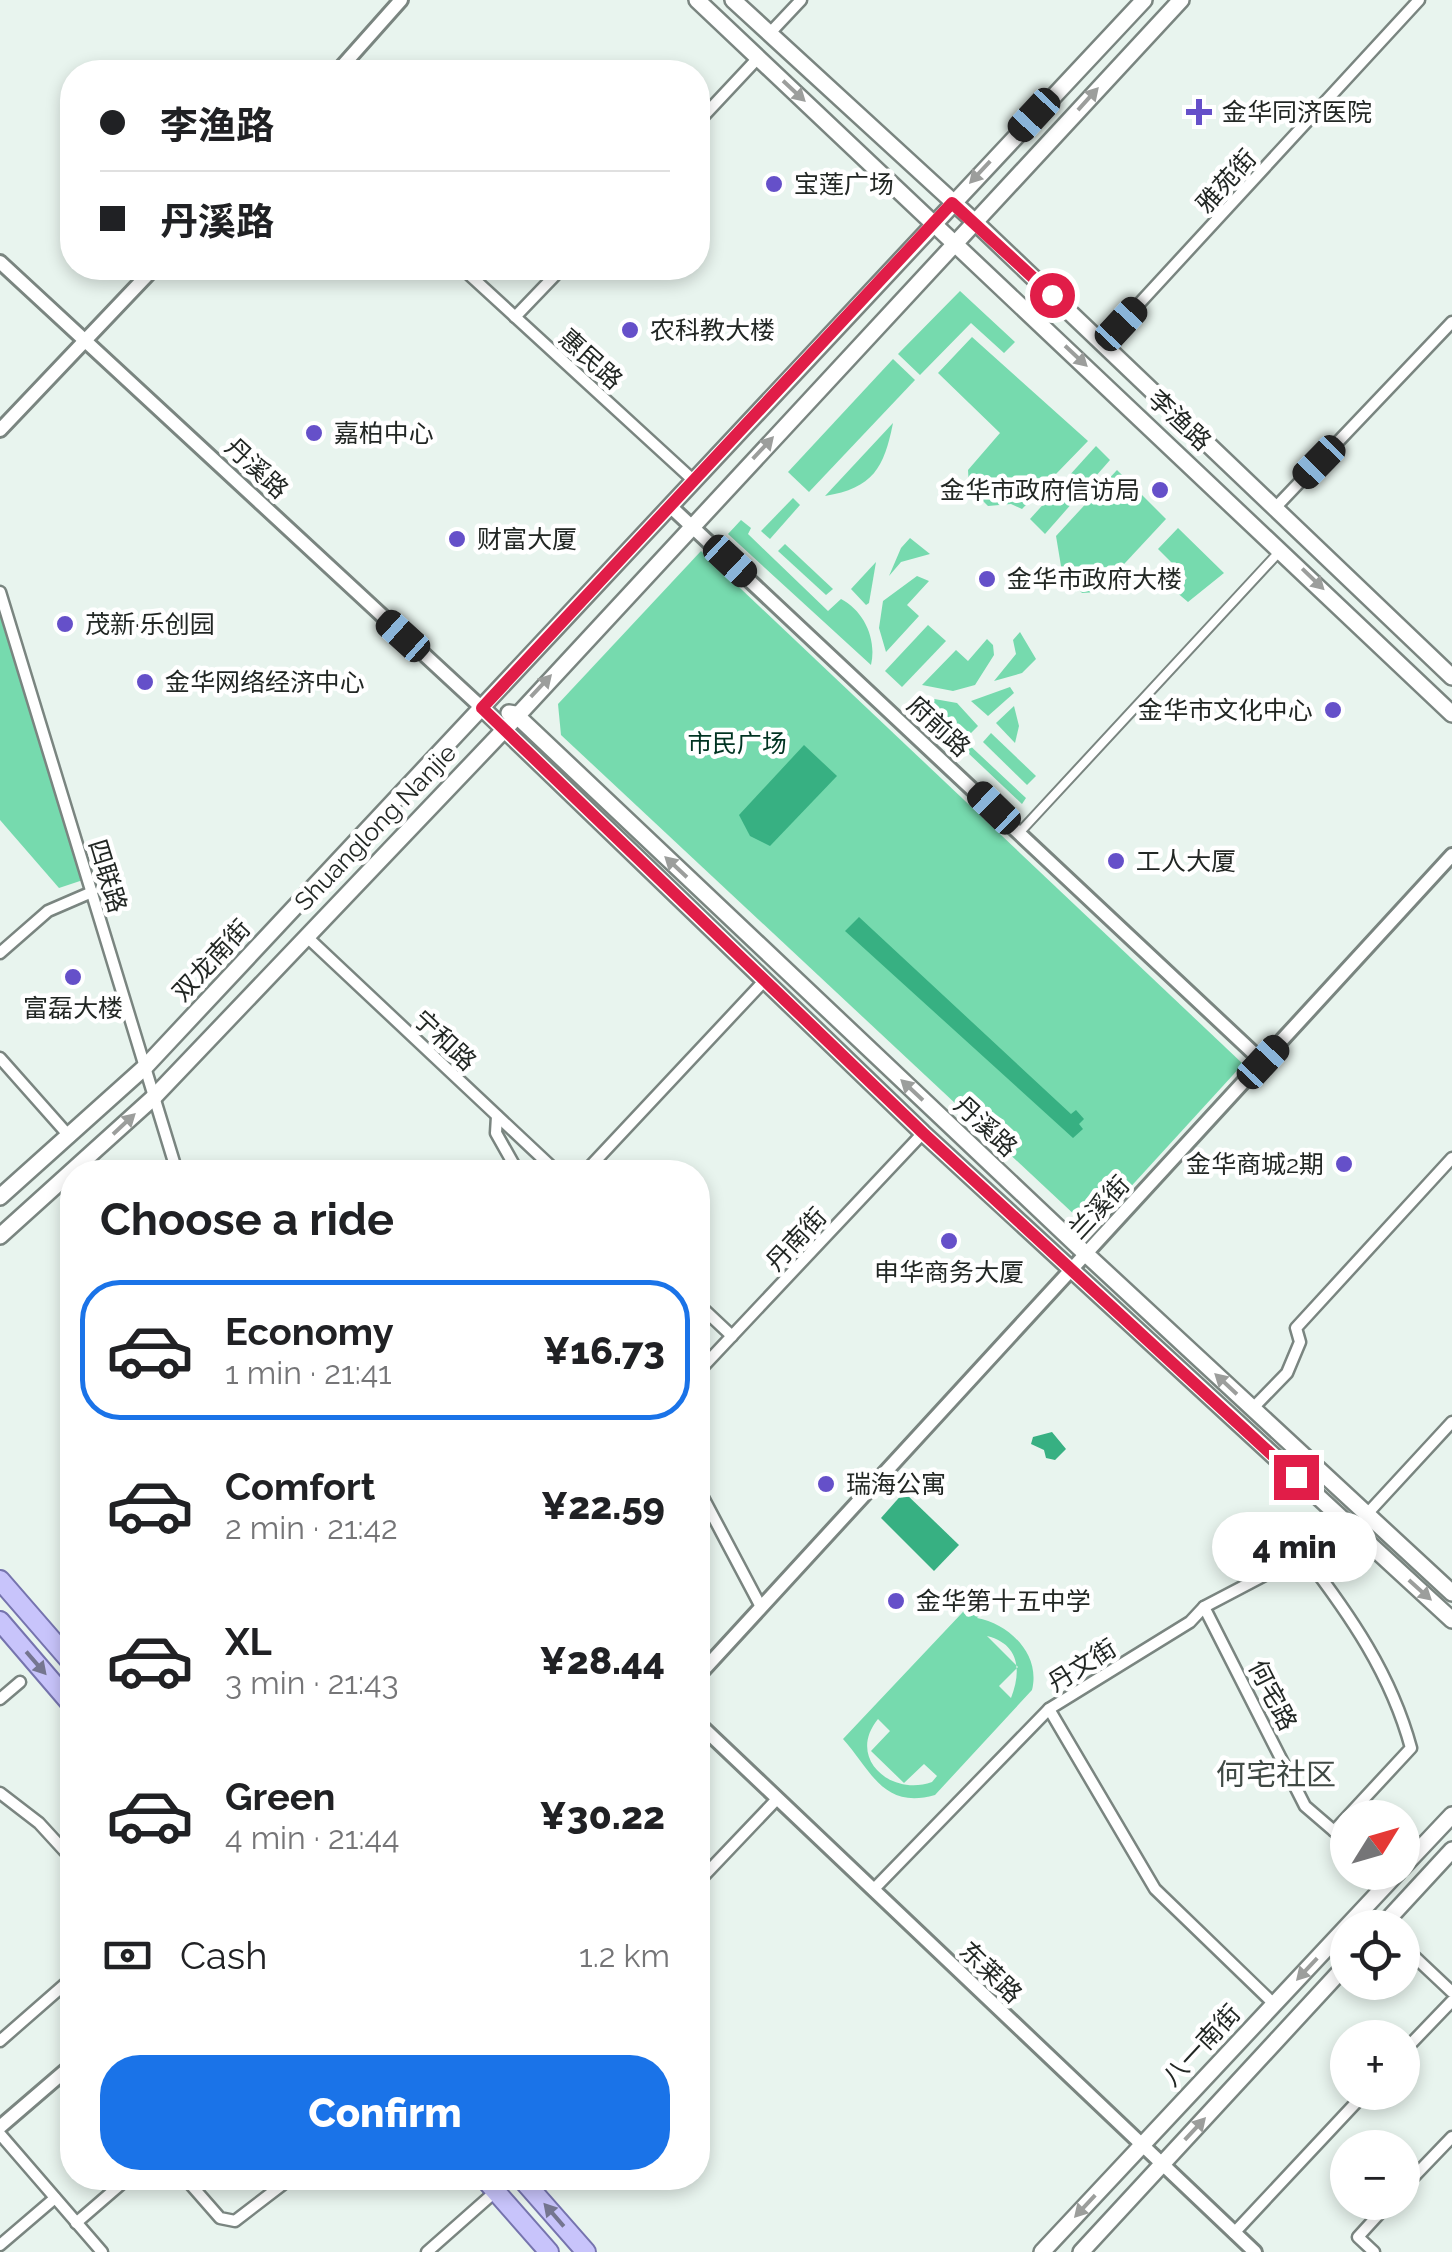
<!DOCTYPE html>
<meta charset="utf-8">
<style>
:root{--surface:#fff;--page:#f6f6f6;--text:#202124;--muted:#757577;--line:#e0e0e0;--accent:#1a73e8}
body{margin:0;font-family:Raleway,"Noto Sans SC",sans-serif;background:var(--page);color:var(--text);height:100vh;display:flex;flex-direction:column;font-size:38px;white-space:nowrap}
*{box-sizing:border-box;margin:0}
p{font-size:32px;color:var(--muted)}
.icon{flex:none;width:55px;height:55px;fill:none;stroke:currentColor;stroke-width:2;stroke-linecap:round;stroke-linejoin:round}
.map{position:relative;flex:1;overflow:hidden}
.details{position:absolute;left:60px;top:1160px;width:650px;height:1030px;display:flex;flex-direction:column;background:var(--surface);border-radius:40px;box-shadow:0 5px 15px #0003}
.details>*{flex:none}
.guide{position:absolute;left:60px;top:60px;width:650px;height:220px;border-radius:40px;box-shadow:0 5px 15px #0003;display:grid;align-content:center;height:220px;padding:0 40px;background:var(--surface)}
.needle{width:65px;rotate:53deg}
.tools{position:absolute;left:1330px;top:1800px;display:grid;gap:20px}
.tools a{display:grid;place-items:center;width:90px;height:90px;border-radius:50%;background:var(--surface);box-shadow:0 5px 15px #0003;font-size:50px}
.end{position:absolute;width:45px;height:45px;margin:-22px;border:12px solid #e11d48;background:#fff;box-shadow:0 0 0 5px #fff}
.from{border-radius:50%}
.bubble{position:absolute;height:70px;border-radius:35px;background:var(--surface);box-shadow:0 5px 15px #0003;font-size:32px;font-weight:800;line-height:70px;text-align:center}
.car{position:absolute;width:30px;height:60px;margin:-30px -15px;border-radius:12px;box-shadow:0 0 8px 2px #0007;background:linear-gradient(#222 24%,#8ab4d8 0 40%,#222 0 76%,#8ab4d8 0 86%,#222 0)}
.guide b{display:flex;align-items:center;gap:35px;height:95px;font-size:38px}
.guide b+b{border-top:2px solid var(--line)}
.guide i{width:25px;height:25px;background:var(--text)}
ul{padding:0;list-style:none}
li{display:flex;align-items:center;gap:30px;height:140px;margin:0 20px 15px;padding:0 20px;border:5px solid transparent;border-radius:40px}
li div{flex:1}
li b{display:block;font-size:38px}
li em{font-style:normal;font-weight:800}
li.on{border-color:var(--accent)}
li>.icon{width:90px;height:90px;stroke-width:1.5}
h2{padding:0 40px;font-size:45px;line-height:120px}
.pay{display:flex;align-items:center;gap:25px;height:110px;padding:0 40px;font-size:38px}
.pay p{margin-inline-start:auto}
.primary-button{display:flex;gap:20px;margin-top:auto;padding:20px 40px}
.primary-button a{flex:1;height:115px;border-radius:40px;background:var(--accent);color:#fff;font-size:40px;font-weight:800;line-height:115px;text-align:center}
.map>svg:first-child{display:block}
</style>
<div class="map">
<svg width="1452" height="2252" viewBox="0 0 1452 2252">
<rect width="100%" height="100%" fill="#e8f4ee"/>
<g fill="#76daae" fill-rule="evenodd">
<polygon points="960,291 1015,342 1004,353 971,323 920,375 898,354"/>
<polygon points="972,337 1088,441 1022,509 1011,504 988,506 969,487 968,470 1000,433 938,373"/>
<polygon points="893,359 915,380 809,492 788,472"/>
<path d="M893 423C884 468 873 488 825 496Z"/>
<polygon points="1096,446 1110,460 1045,534 1030,519"/>
<polygon points="1117,470 1166,519 1098,592 1082,593 1062,572 1056,536"/>
<polygon points="793,498 800,505 770,539 761,531"/>
<path d="M741 520 751 528 748 534 828 611 841 599C864 611 877 639 871 665L728 534Z"/>
<polygon points="1178,528 1224,573 1188,602 1175,591 1187,578 1158,549"/>
<polygon points="910,538 930,554 901,562 889,576 901,548"/>
<polygon points="785,544 833,589 826,595 778,551"/>
<polygon points="701,551 1243,1064 1104,1216 1078,1218 561,735 558,704"/>
<polygon points="876,562 869,603 866,605 851,589"/>
<polygon points="917,576 929,581 907,605 919,616 886,652 879,628 883,601"/>
<polygon points="0,616 83,880 59,888 0,820"/>
<polygon points="928,625 946,641 902,687 885,671"/>
<polygon points="1020,632 1036,659 1022,673 994,681 1016,654 1013,640"/>
<polygon points="987,639 993,645 994,655 975,685 953,691 922,685 956,650 968,661"/>
<polygon points="1010,687 1014,693 988,716 971,701"/>
<polygon points="923,697 957,703 978,726 964,740 1026,798 1022,804 911,699"/>
<polygon points="1014,706 1019,726 1015,743 996,723"/>
<polygon points="991,733 1036,776 1027,785 983,742"/>
<path d="M978 1596 988 1606 977 1618C1009 1624 1041 1654 1032 1690L935 1795C883 1810 871 1770 843 1739ZM987 1636C1019 1644 1022 1670 1011 1698L999 1686 1018 1667ZM878 1719 890 1731 871 1751 904 1783 924 1764 937 1776 932 1782C891 1797 846 1758 878 1719Z"/>
</g>
<g fill="#37b082">
<polygon points="804,745 837,776 770,846 750,836 739,815"/>
<polygon points="859,917 1071,1114 1076,1110 1084,1119 1079,1124 1083,1129 1073,1138 845,931"/>
<polygon points="1052,1432 1066,1449 1055,1460 1046,1458 1044,1450 1031,1444 1033,1437"/>
<polygon points="904,1492 959,1545 934,1571 881,1518"/>
</g>
<g fill="none" stroke-linecap="round" stroke-linejoin="round">
<defs>
<polyline id="pedestrian" points="1019,833 1281,550"/>
<g id="minor">
<polyline points="769,34 801,0"/>
<polyline points="698,122 758,58"/>
<polyline points="462,268 693,480"/>
<polyline points="515,317 562,268"/>
<polyline points="1103,343 1419,0"/>
<polyline points="1276,507 1452,322"/>
<polyline points="0,592 177,1172"/>
<polyline points="306,936 557,1172"/>
<polyline points="0,953 48,911 92,892"/>
<polyline points="0,1058 70,1137"/>
<polyline points="497,1116 496,1133 518,1172"/>
<polyline points="585,1172 765,980"/>
<polyline points="698,1304 732,1336"/>
<polyline points="698,1372 923,1133"/>
<polyline points="1252,1409 1287,1373 1300,1342 1296,1328 1452,1158"/>
<polyline points="698,1488 761,1607"/>
<polyline points="1367,1514 1452,1422"/>
<path d="M1304 1555C1350 1615 1391 1674 1411 1748L1334 1831"/>
<polyline points="1204,1607 1305,1806 1348,1843"/>
<polyline points="0,1699 20,1682"/>
<polyline points="1049,1709 1155,1889 1274,2004"/>
<polyline points="0,1793 39,1823 72,1859"/>
<polyline points="698,1882 777,1799"/>
<polyline points="873,1890 1049,1709 1190,1622 1204,1607 1353,1529"/>
<polyline points="1402,1945 1452,1992"/>
<polyline points="0,2041 72,1978"/>
<polyline points="1402,2053 1452,2001"/>
<polyline points="0,2134 102,2252"/>
<polyline points="185,2178 220,2218 235,2221 291,2178"/>
<polyline points="1402,2189 1452,2137"/>
<polyline points="76,2223 128,2178"/>
<polyline points="1234,2233 1366,2092"/>
<polyline points="0,2245 55,2198"/>
<polyline points="427,2252 496,2191"/>
<polyline points="1374,2252 1358,2237 1390,2202"/>
</g>
<g id="tertiary">
<polyline points="337,72 401,0"/>
<polyline points="0,262 482,708"/>
<polyline points="0,430 154,268"/>
<polyline points="670,506 1263,1062"/>
<polyline points="698,1676 1452,855"/>
<polyline points="698,1723 1255,2252"/>
<polyline points="0,2127 72,2065"/>
</g>
<g id="secondary">
<polyline points="697,0 1452,714"/>
<polyline points="733,0 975,222 1452,677"/>
<polyline points="482,708 923,1133 1452,1620"/>
<polyline points="509,713 515,714 1086,1254 1452,1593"/>
<polyline points="0,1197 146,1066 1144,0"/>
<polyline points="0,1236 154,1097 505,729 1181,0"/>
<polyline points="1402,1868 1452,1815"/>
<polyline points="1380,1928 1452,1850"/>
<polyline points="1042,2252 1398,1872"/>
<polyline points="1081,2252 1348,1963"/>
</g>
<g id="primary">
<polyline points="0,1580 72,1663"/>
<polyline points="0,1621 72,1705"/>
<polyline points="484,2178 549,2252"/>
<polyline points="521,2178 586,2252"/>
</g>
</defs>
<use href="#pedestrian" stroke="#7a8580" stroke-width="12"/>
<use href="#minor" stroke="#7a8580" stroke-width="15"/>
<use href="#tertiary" stroke="#7a8580" stroke-width="18"/>
<use href="#secondary" stroke="#7a8580" stroke-width="20"/>
<use href="#primary" stroke="#7674ae" stroke-width="22"/>
<use href="#pedestrian" stroke="#fff" stroke-width="8"/>
<use href="#minor" stroke="#fff" stroke-width="10"/>
<use href="#tertiary" stroke="#fff" stroke-width="12"/>
<use href="#secondary" stroke="#fff" stroke-width="15"/>
<use href="#primary" stroke="#c8c4fb" stroke-width="18"/>
</g>
<defs><path id="oneway-solid" d="M-6-.8H1V-3.2L6.5 0L1 3.2V.8H-6Z" transform="scale(2.5)"/></defs>
<g fill="#9c9e9c">
<use href="#oneway-solid" transform="translate(794 91) rotate(43)"/>
<use href="#oneway-solid" transform="translate(1088 99) rotate(-48)"/>
<use href="#oneway-solid" transform="translate(980 172) rotate(133)"/>
<use href="#oneway-solid" transform="translate(1076 356) rotate(43)"/>
<use href="#oneway-solid" transform="translate(763 448) rotate(-47)"/>
<use href="#oneway-solid" transform="translate(1313 579) rotate(44)"/>
<use href="#oneway-solid" transform="translate(541 686) rotate(-47)"/>
<use href="#oneway-solid" transform="translate(676 867) rotate(-137)"/>
<use href="#oneway-solid" transform="translate(912 1090) rotate(-137)"/>
<use href="#oneway-solid" transform="translate(124 1124) rotate(-43)"/>
<use href="#oneway-solid" transform="translate(1226 1384) rotate(-137)"/>
<use href="#oneway-solid" transform="translate(1420 1590) rotate(42)"/>
<use href="#oneway-solid" transform="translate(1307 1969) rotate(133)"/>
<use href="#oneway-solid" transform="translate(1195 2129) rotate(-47)"/>
<use href="#oneway-solid" transform="translate(1085 2206) rotate(133)"/>
</g>
<g fill="#757690">
<use href="#oneway-solid" transform="translate(36 1663) rotate(49)"/>
<use href="#oneway-solid" transform="translate(554 2215) rotate(-131)"/>
</g>
<g fill="none" stroke-linecap="round" stroke-linejoin="round">
<polyline stroke="#e11d48" stroke-width="12" points="1052,295 952,203 482,708 923,1133 1296,1477"/>
</g>
<g fill="#6550c9" stroke="#fff" stroke-width="4">
<path d="M1194 97h10v10h10v10h-10v10h-10v-10h-10v-10h10z"/>
<circle cx="774" cy="184" r="10"/>
<circle cx="630" cy="330" r="10"/>
<circle cx="314" cy="433" r="10"/>
<circle cx="1160" cy="490" r="10"/>
<circle cx="457" cy="539" r="10"/>
<circle cx="987" cy="579" r="10"/>
<circle cx="65" cy="624" r="10"/>
<circle cx="145" cy="682" r="10"/>
<circle cx="1333" cy="710" r="10"/>
<circle cx="1116" cy="861" r="10"/>
<circle cx="73" cy="977" r="10"/>
<circle cx="1344" cy="1164" r="10"/>
<circle cx="949" cy="1241" r="10"/>
<circle cx="826" cy="1484" r="10"/>
<circle cx="896" cy="1601" r="10"/>
</g>
<g text-anchor="middle" dominant-baseline="central" stroke-width="9" stroke-linejoin="round" paint-order="stroke">
<g font-size="25" fill="#222724" stroke="#fff" text-anchor="start">
<text x="1222" y="112">金华同济医院</text>
<text x="794" y="184">宝莲广场</text>
<text x="650" y="330">农科教大楼</text>
<text x="334" y="433">嘉柏中心</text>
<text x="1140" y="490" text-anchor="end">金华市政府信访局</text>
<text x="477" y="539">财富大厦</text>
<text x="1007" y="579">金华市政府大楼</text>
<text x="85" y="624">茂新·乐创园</text>
<text x="165" y="682">金华网络经济中心</text>
<text x="1313" y="710" text-anchor="end">金华市文化中心</text>
<text x="1136" y="861">工人大厦</text>
<text x="73" y="1008" text-anchor="middle">富磊大楼</text>
<text x="1324" y="1164" text-anchor="end">金华商城2期</text>
<text x="949" y="1272" text-anchor="middle">申华商务大厦</text>
<text x="846" y="1484">瑞海公寓</text>
<text x="916" y="1601">金华第十五中学</text>
</g>
<g font-size="25" fill="#222724" stroke="#fff">
<text transform="translate(1226 181) rotate(-48)">雅苑街</text>
<text transform="translate(591 359) rotate(42)">惠民路</text>
<text transform="translate(1180 420) rotate(43)">李渔路</text>
<text transform="translate(257 468) rotate(43)">丹溪路</text>
<text transform="translate(939 726) rotate(43)">府前路</text>
<text transform="translate(375 827) rotate(-46)">Shuanglong Nanjie</text>
<text transform="translate(108 876) rotate(73)">四联路</text>
<text transform="translate(211 960) rotate(-47)">双龙南街</text>
<text transform="translate(445 1040) rotate(43)">宁和路</text>
<text transform="translate(986 1126) rotate(43)">丹溪路</text>
<text transform="translate(1099 1207) rotate(-47)">兰溪街</text>
<text transform="translate(796 1239) rotate(-47)">丹南街</text>
<text transform="translate(1082 1665) rotate(-32)">丹文街</text>
<text transform="translate(1273 1695) rotate(63)">何宅路</text>
<text transform="translate(991 1972) rotate(44)">东莱路</text>
<text transform="translate(1201 2045) rotate(-47)">八一南街</text>
</g>
<g font-size="25" fill="#003321" stroke="#fff">
<text x="737" y="743">市民广场</text>
</g>
<g font-size="30" fill="#404a45" stroke="#fff">
<text x="1276" y="1774">何宅社区</text>
</g>
</g>
</svg>
<div class="tools">
<a><svg class="needle" viewBox="-14 -14 28 28"><path d="M0-13l5 13h-10z" fill="#e53935"/><path d="M0 13l5-13h-10z" fill="#757577"/></svg></a>
<a><svg class="icon" aria-label="locate" viewBox="0 0 24 24"><circle cx="12" cy="12" r="6"/><path d="M12 2v4M12 18v4M2 12h4M18 12h4"/></svg></a>
<a>+</a>
<a>−</a>
</div>
<i class="end from" style="left:1052px;top:295px"></i>
<i class="end" style="left:1296px;top:1477px"></i>
<div class="bubble" style="left:1212px;top:1512px;width:165px">4 min</div>
<i class="car" style="left:1034px;top:115px;rotate:223deg"></i>
<i class="car" style="left:1121px;top:324px;rotate:43deg"></i>
<i class="car" style="left:1319px;top:462px;rotate:224deg"></i>
<i class="car" style="left:730px;top:561px;rotate:133deg"></i>
<i class="car" style="left:403px;top:636px;rotate:312deg"></i>
<i class="car" style="left:994px;top:808px;rotate:314deg"></i>
<i class="car" style="left:1263px;top:1062px;rotate:43deg"></i>
<div class="guide">
<b><i class="from"></i>李渔路</b>
<b><i></i>丹溪路</b>
</div>
<section class="details">
<h2>Choose a ride</h2>
<ul>
<li class="on"><svg class="icon" aria-label="car" viewBox="0 0 24 24"><path d="M5 17H2v-5l4-1 3-4h7l3 4 3 1v5h-3M9 17h6M6 11h13"/><circle cx="7" cy="17" r="2"/><circle cx="17" cy="17" r="2"/></svg><div><b>Economy</b><p>1 min · 21:41</p></div><em>¥16.73</em></li>
<li><svg class="icon" aria-label="car" viewBox="0 0 24 24"><path d="M5 17H2v-5l4-1 3-4h7l3 4 3 1v5h-3M9 17h6M6 11h13"/><circle cx="7" cy="17" r="2"/><circle cx="17" cy="17" r="2"/></svg><div><b>Comfort</b><p>2 min · 21:42</p></div><em>¥22.59</em></li>
<li><svg class="icon" aria-label="car" viewBox="0 0 24 24"><path d="M5 17H2v-5l4-1 3-4h7l3 4 3 1v5h-3M9 17h6M6 11h13"/><circle cx="7" cy="17" r="2"/><circle cx="17" cy="17" r="2"/></svg><div><b>XL</b><p>3 min · 21:43</p></div><em>¥28.44</em></li>
<li><svg class="icon" aria-label="car" viewBox="0 0 24 24"><path d="M5 17H2v-5l4-1 3-4h7l3 4 3 1v5h-3M9 17h6M6 11h13"/><circle cx="7" cy="17" r="2"/><circle cx="17" cy="17" r="2"/></svg><div><b>Green</b><p>4 min · 21:44</p></div><em>¥30.22</em></li>
</ul>
<div class="pay"><svg class="icon" aria-label="cash" viewBox="0 0 24 24"><path d="M3 7h18v10H3z"/><circle cx="12" cy="12" r="2"/></svg>Cash<p>1.2 km</p></div>
<div class="primary-button"><a>Confirm</a></div>
</section>
</div>
